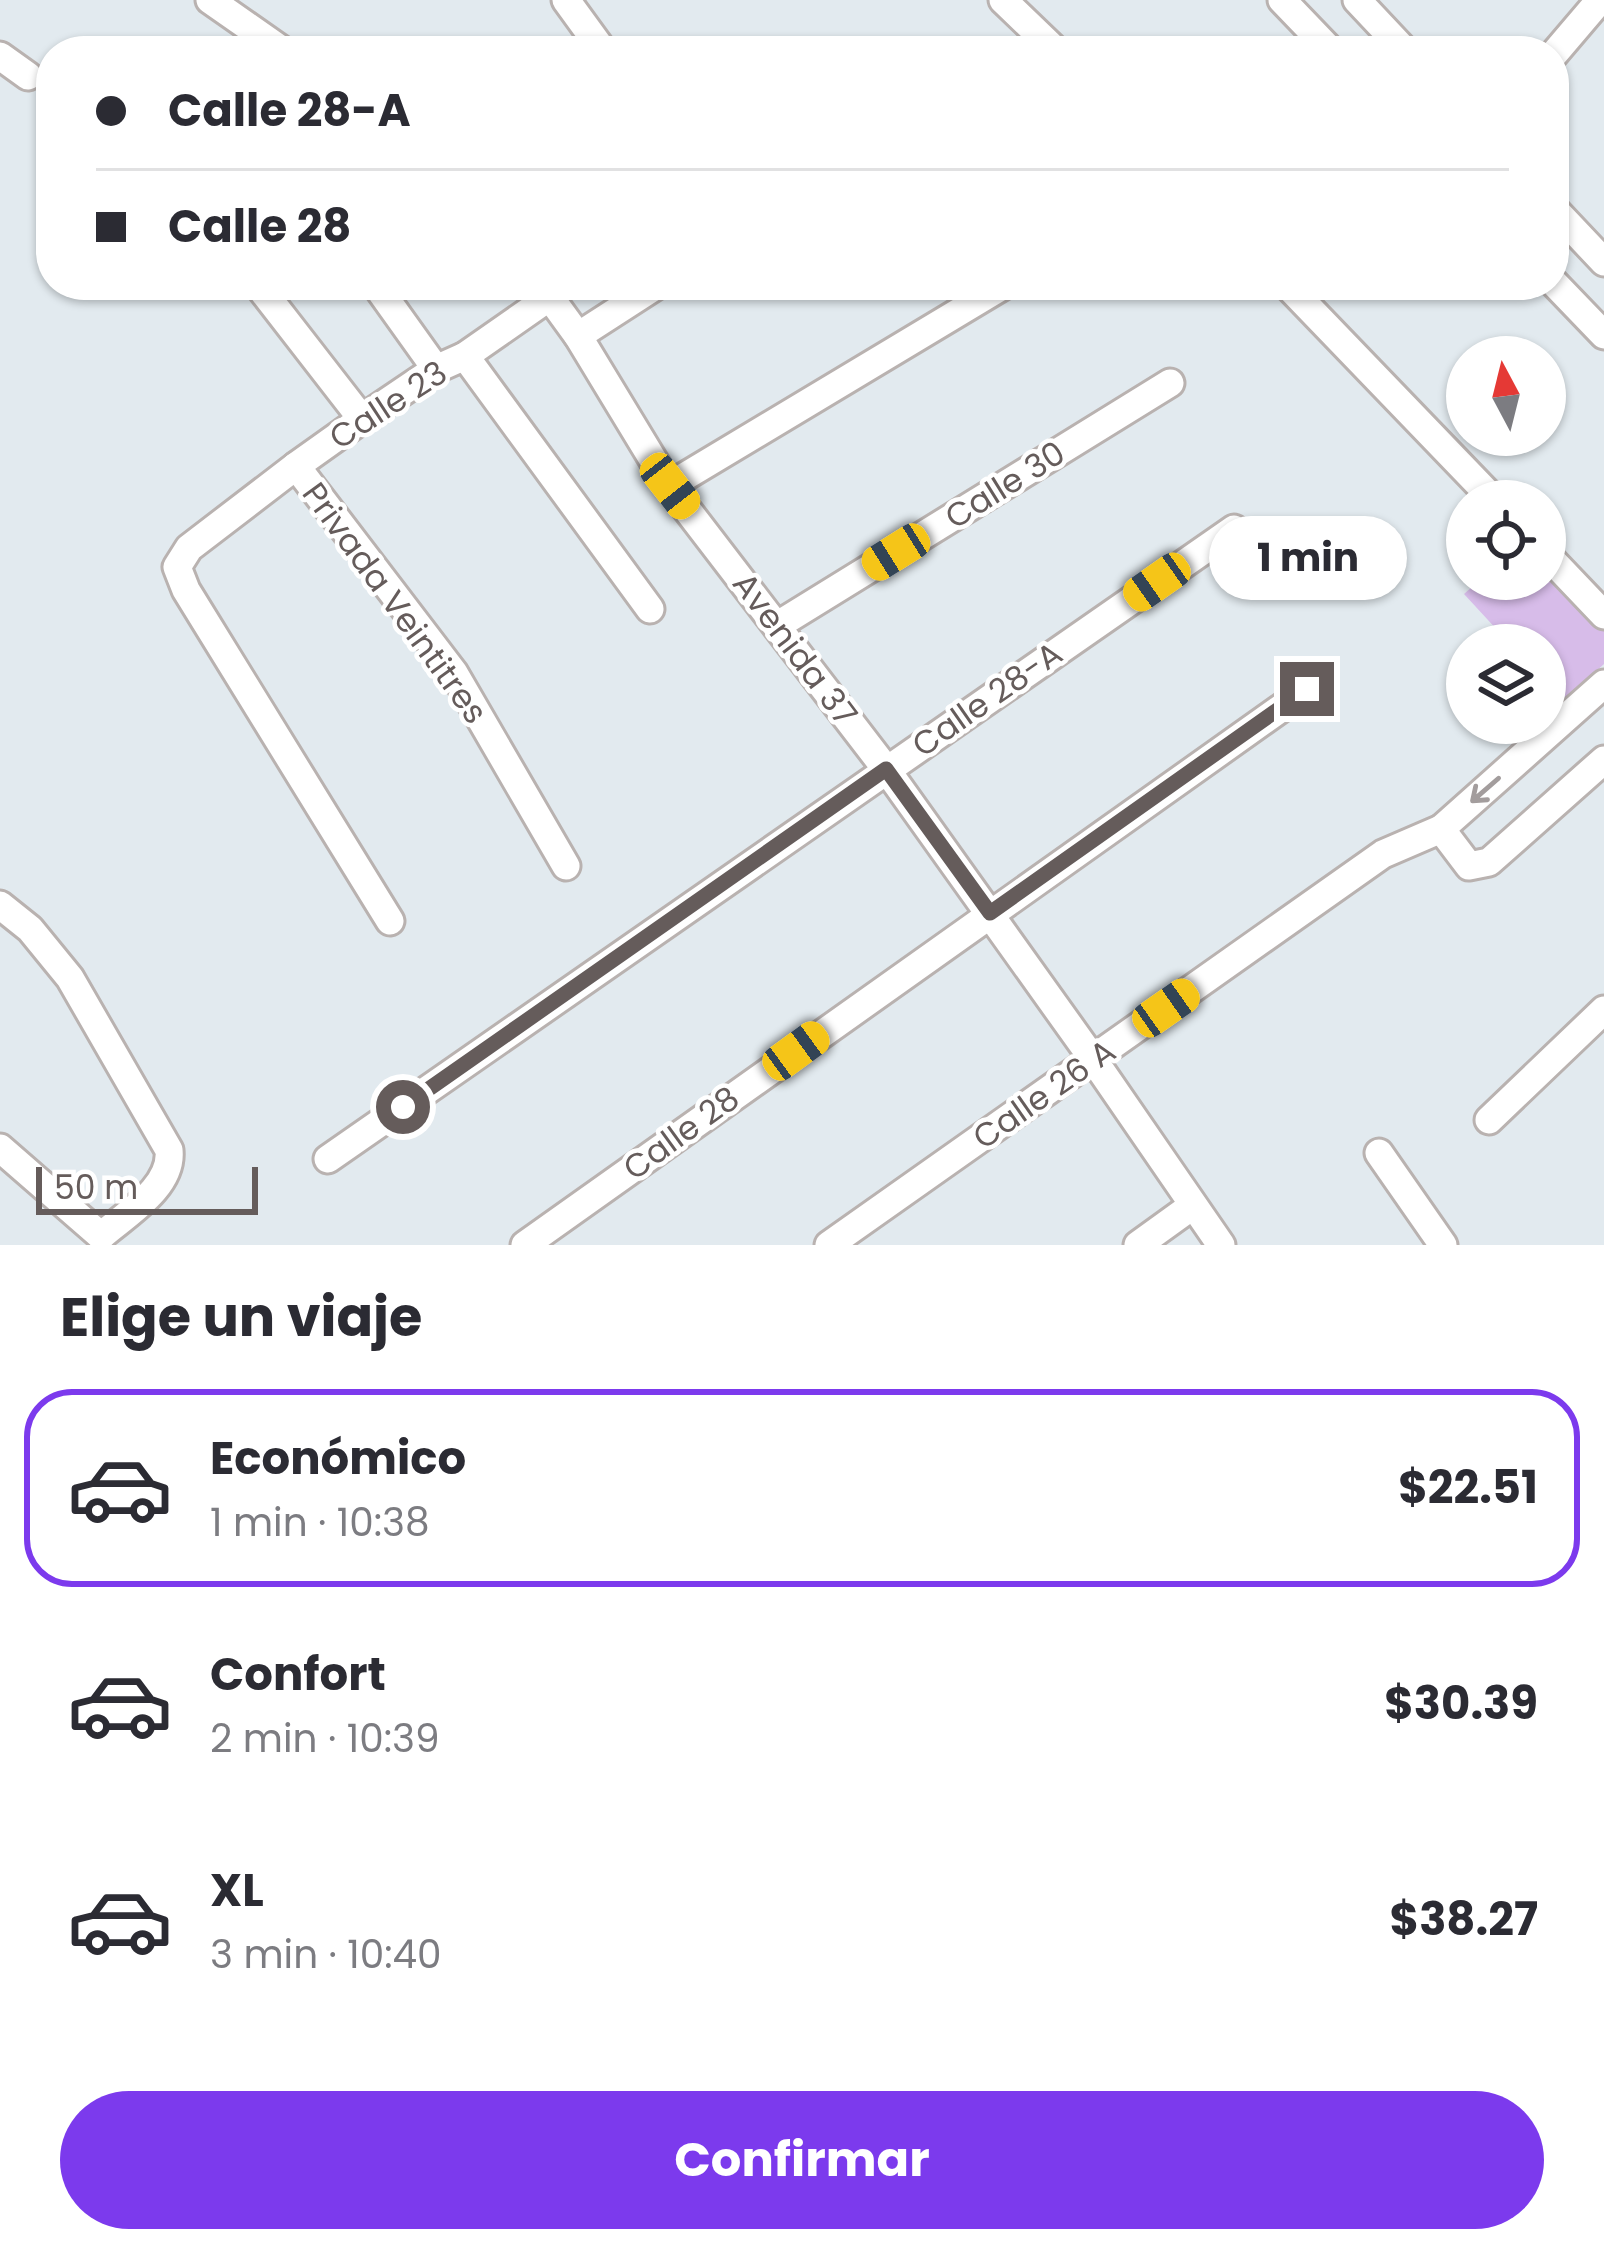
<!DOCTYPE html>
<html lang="es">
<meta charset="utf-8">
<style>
:root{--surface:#fff;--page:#f2f2f3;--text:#2b2b33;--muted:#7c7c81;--line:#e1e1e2;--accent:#7c3aed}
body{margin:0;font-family:Poppins,sans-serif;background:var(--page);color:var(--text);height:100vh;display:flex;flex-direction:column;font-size:45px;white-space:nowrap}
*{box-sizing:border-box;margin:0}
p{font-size:39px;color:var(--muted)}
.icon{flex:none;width:66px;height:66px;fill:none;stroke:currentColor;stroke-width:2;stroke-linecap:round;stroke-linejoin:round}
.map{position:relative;height:1245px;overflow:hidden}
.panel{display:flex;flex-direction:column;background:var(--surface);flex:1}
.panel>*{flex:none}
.guide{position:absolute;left:36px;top:36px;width:1533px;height:264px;border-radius:48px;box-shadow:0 3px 9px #0004;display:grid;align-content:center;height:264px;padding:0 60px;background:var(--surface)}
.needle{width:78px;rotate:353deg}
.fabs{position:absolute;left:1446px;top:336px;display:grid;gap:24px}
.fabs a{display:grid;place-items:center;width:120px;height:120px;border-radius:50%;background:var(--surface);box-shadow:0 3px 9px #0004;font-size:60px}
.scale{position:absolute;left:36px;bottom:30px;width:222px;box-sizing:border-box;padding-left:12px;border:6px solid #655c5b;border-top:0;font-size:33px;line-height:42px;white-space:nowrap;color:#655c5b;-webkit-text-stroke:9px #fff;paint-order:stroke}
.end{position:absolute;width:54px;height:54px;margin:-27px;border:15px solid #655c5b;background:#fff;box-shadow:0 0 0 6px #fff}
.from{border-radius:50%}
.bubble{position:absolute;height:84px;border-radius:42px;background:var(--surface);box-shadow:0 3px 9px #0004;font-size:39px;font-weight:700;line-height:84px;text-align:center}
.car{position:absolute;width:36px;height:72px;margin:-36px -18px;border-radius:15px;box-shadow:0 0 9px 3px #0007;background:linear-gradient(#f5c518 24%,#345 0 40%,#f5c518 0 76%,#345 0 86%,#f5c518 0)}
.guide b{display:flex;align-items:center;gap:42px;height:114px;font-size:45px}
.guide b+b{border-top:3px solid var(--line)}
.guide i{width:30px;height:30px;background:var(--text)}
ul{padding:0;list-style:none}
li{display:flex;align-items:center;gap:36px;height:198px;margin:0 24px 18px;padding:0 36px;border:6px solid transparent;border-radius:48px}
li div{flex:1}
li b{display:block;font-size:45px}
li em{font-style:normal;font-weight:700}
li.current{border-color:var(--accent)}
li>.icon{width:108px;height:108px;stroke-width:1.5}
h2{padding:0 60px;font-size:54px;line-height:144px}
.action{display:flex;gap:24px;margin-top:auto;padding:24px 60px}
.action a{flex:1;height:138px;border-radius:72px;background:var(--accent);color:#fff;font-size:48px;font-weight:700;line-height:138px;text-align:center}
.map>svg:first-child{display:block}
</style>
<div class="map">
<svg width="1604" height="1245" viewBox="0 0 1604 1245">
<rect width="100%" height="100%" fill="#e2eaef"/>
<polygon fill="#d7bce9" points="1545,562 1604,625 1604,664 1563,702 1545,682 1545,645 1511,645 1464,594 1481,579 1545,579"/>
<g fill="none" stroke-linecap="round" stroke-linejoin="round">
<defs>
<g id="minor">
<polyline points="210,0 283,51"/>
<polyline points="566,0 603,51"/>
<polyline points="1003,0 1056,51"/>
<polyline points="1282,0 1331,51"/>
<polyline points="1357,0 1405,51"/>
<polyline points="1554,54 1600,0"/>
<polyline points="0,56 28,76"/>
<polyline points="1554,209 1604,262"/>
<polyline points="1554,283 1604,335"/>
<polyline points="258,285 362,419"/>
<polyline points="376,285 436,369"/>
<polyline points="541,285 578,336 669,486 886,769 1093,1059 1221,1245"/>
<polyline points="1287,285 1495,501"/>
<polyline points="578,336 657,285"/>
<polyline points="465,356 650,609"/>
<polyline points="296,466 454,673 566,866"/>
<polyline points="669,486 1004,285"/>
<polyline points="1545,553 1604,615"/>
<polyline points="778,625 1170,383"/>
<polyline points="1604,684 1441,829 1469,866 1489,862 1604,760"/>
<path d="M0 905 30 929 70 978 169 1150C173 1187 126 1214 101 1236"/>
<polyline points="390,921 186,590 177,567 189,548 296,466 362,419 436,369 465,356 551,296"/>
<polyline points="1489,1120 1604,1010"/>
<polyline points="0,1148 101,1236"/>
<polyline points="1379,1153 1443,1245"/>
<polyline points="328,1159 1234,529"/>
<polyline points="525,1245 1308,689"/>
<polyline points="829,1245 1383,854 1441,829"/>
<polyline points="1138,1245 1192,1206"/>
</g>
</defs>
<use href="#minor" stroke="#b9b2b0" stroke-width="33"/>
<use href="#minor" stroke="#fff" stroke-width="27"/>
</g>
<defs><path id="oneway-shaft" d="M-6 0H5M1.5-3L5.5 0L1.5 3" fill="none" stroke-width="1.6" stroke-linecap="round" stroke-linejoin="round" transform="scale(3)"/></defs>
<use stroke="#a39d9d" href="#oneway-shaft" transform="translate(1485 790) rotate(139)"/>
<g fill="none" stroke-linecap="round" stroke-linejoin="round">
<polyline stroke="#655c5b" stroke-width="15" points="403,1107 886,769 990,913 1307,689"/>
</g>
<g text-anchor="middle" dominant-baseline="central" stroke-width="9" stroke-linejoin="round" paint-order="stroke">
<g font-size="33" fill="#655c5b" stroke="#fff">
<text transform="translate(388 405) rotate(-33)">Calle 23</text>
<text transform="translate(1005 485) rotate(-32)">Calle 30</text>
<text transform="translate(395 603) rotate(54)">Privada Veintitres</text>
<text transform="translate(795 649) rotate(53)">Avenida 37</text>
<text transform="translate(987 699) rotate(-35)">Calle 28-A</text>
<text transform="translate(1044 1094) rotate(-35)">Calle 26 A</text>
<text transform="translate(681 1133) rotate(-36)">Calle 28</text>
</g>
</g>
</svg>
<div class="fabs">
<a><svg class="needle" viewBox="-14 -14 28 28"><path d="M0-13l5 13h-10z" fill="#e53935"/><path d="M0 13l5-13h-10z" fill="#7c7c81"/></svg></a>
<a><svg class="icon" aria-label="locate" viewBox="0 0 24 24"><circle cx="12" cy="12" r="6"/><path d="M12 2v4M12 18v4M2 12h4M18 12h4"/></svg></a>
<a><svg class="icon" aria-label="layers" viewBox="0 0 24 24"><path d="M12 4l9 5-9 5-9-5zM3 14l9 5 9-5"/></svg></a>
</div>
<div class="scale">50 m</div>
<i class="end from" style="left:403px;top:1107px"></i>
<i class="end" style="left:1307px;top:689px"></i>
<div class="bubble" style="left:1209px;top:516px;width:198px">1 min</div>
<i class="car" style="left:670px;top:486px;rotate:142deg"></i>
<i class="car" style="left:896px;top:552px;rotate:238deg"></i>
<i class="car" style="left:1157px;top:582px;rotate:235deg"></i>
<i class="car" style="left:1166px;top:1008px;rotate:55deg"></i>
<i class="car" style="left:796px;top:1051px;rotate:54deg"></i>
<div class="guide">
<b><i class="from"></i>Calle 28-A</b>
<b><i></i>Calle 28</b>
</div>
</div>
<section class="panel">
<h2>Elige un viaje</h2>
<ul>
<li class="current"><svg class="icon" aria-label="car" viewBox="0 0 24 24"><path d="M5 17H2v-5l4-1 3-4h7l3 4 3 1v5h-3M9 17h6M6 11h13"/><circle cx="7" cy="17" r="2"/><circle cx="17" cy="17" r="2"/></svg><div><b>Económico</b><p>1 min · 10:38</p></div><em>$22.51</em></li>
<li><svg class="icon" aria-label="car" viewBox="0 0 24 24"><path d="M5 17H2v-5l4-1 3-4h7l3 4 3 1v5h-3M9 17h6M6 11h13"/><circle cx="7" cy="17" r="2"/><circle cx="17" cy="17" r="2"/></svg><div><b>Confort</b><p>2 min · 10:39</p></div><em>$30.39</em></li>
<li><svg class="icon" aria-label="car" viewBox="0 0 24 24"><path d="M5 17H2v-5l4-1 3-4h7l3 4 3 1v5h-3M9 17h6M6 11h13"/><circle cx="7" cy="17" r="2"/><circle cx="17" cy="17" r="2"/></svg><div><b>XL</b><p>3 min · 10:40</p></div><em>$38.27</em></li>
</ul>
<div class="action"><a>Confirmar</a></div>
</section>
